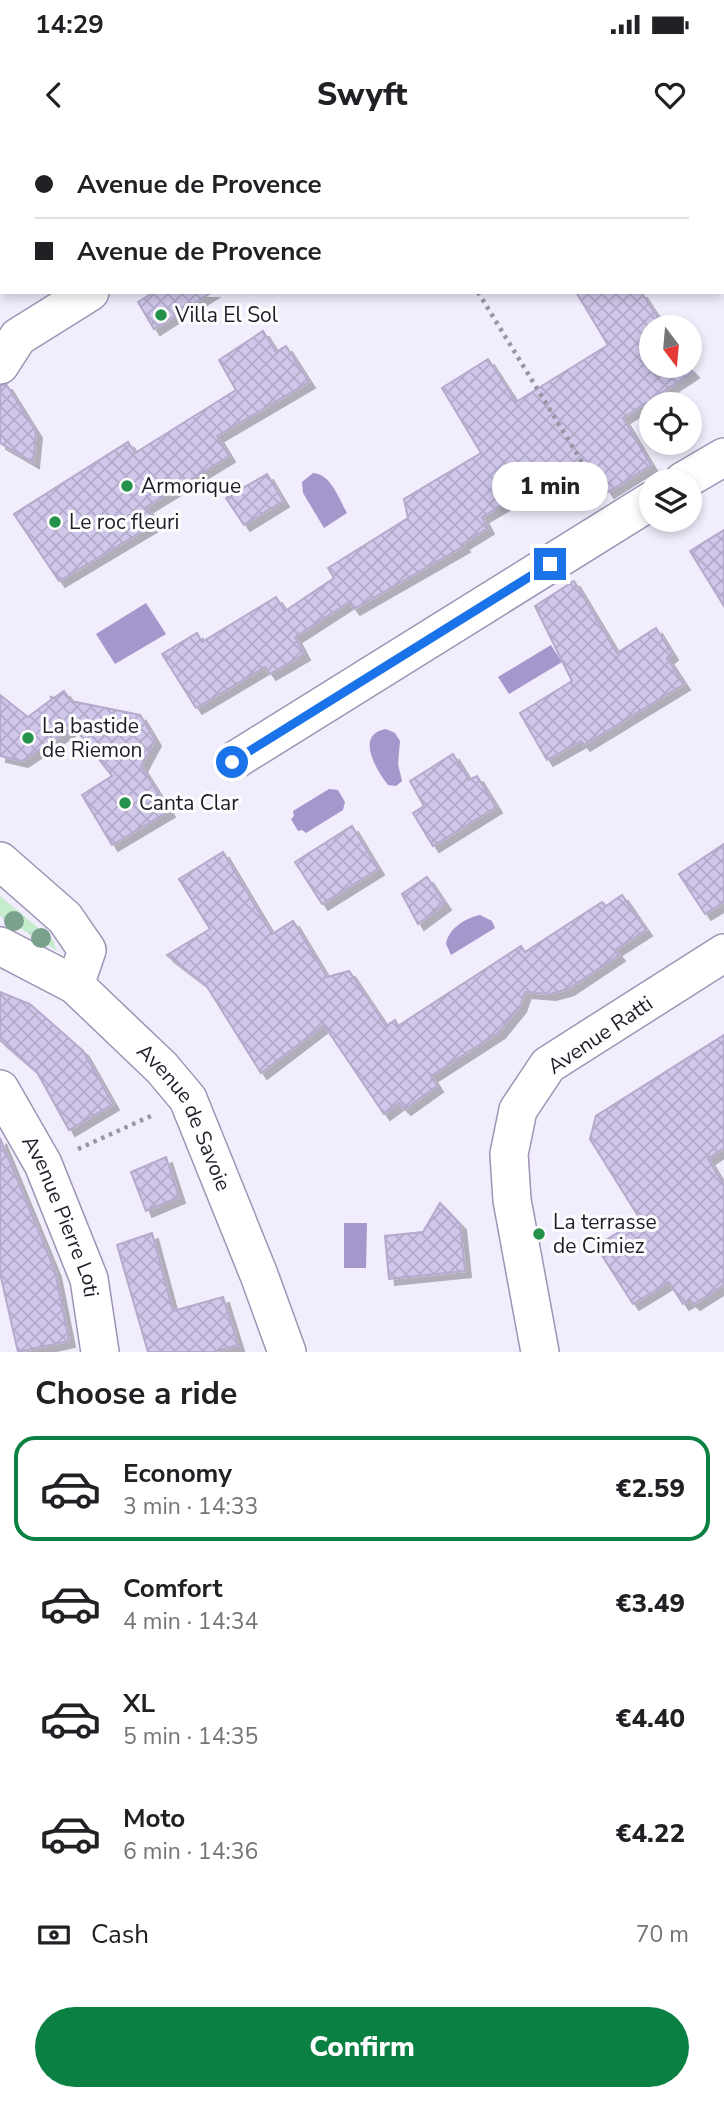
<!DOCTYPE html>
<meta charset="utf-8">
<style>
:root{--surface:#fff;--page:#f2f2f2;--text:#202124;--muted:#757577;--line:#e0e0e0;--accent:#0b8043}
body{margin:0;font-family:"Nunito Sans",sans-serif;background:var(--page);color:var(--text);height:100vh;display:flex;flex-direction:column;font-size:26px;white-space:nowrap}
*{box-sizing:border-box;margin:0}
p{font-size:23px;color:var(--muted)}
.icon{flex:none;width:38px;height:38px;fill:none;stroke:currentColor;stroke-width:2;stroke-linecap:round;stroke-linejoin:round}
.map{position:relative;height:1212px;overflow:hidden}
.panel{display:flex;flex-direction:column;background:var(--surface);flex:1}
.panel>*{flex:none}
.banner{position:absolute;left:0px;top:0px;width:724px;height:154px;box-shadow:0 4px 10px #0003;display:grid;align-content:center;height:154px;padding:0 35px;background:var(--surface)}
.needle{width:46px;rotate:164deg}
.tools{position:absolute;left:639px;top:175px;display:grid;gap:14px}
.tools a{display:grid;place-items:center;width:63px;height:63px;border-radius:50%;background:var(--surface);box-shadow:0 4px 10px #0003;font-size:35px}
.end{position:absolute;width:32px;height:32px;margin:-16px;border:9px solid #1a73e8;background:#fff;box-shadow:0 0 0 4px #fff}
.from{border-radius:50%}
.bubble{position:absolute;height:49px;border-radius:24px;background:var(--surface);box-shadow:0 4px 10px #0003;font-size:23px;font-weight:800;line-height:49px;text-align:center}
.banner b{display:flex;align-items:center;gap:24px;height:66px;font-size:26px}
.banner b+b{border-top:2px solid var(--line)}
.banner i{width:18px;height:18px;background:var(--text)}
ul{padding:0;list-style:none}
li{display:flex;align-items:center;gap:21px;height:105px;margin:0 14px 10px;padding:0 21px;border:4px solid transparent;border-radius:21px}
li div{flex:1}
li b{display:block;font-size:26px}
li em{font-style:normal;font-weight:800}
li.active{border-color:var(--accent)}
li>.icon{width:63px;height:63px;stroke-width:1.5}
h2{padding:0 35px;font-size:32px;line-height:84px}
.pay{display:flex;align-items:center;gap:18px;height:77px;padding:0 35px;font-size:26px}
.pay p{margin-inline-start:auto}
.action{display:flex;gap:14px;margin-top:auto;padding:14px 35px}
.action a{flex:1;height:80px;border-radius:42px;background:var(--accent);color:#fff;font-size:28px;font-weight:800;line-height:80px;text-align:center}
.status{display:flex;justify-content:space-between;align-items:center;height:49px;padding:0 35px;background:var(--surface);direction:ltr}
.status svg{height:19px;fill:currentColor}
header{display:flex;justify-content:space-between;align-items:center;height:91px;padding:0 35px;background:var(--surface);font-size:32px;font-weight:800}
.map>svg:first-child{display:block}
</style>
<div class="status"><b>14:29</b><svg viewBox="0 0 49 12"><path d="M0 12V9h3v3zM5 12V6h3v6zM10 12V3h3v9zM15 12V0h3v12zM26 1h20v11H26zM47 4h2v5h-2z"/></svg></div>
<header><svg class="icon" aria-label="back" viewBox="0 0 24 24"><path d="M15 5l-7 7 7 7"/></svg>Swyft<svg class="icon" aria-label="heart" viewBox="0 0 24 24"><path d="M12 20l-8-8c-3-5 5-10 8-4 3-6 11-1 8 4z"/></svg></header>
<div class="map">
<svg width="724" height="1212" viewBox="0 0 724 1212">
<defs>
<pattern id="grass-tufts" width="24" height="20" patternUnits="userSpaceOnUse" patternTransform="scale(1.75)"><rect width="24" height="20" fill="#c5eccc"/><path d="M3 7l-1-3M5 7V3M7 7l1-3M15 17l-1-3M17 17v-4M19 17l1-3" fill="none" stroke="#a9caaf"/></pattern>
<pattern id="building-cross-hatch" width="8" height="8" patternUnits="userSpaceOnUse" patternTransform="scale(1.75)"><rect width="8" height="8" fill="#d0c7ea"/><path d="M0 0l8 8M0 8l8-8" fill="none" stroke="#b2aac9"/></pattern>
<filter id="shadow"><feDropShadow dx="6" dy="6" stdDeviation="0" flood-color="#0004"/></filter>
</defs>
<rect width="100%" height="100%" fill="#f1edfc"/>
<polygon fill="url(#grass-tufts)" points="0,756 54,801 56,810 0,776"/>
<g fill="#a596cc">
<path d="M313 333C331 334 339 359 347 373L324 388 303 353 302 342Z"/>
<polygon points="146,463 166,494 115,524 96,494"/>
<polygon points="551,505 562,522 509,554 498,537"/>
<path d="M386 589 395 593 400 601 398 624 402 641 396 646 388 645C377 631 354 594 386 589Z"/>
<polygon points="329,649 338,650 345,662 343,670 306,693 302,690 298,691 291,679 294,676 293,671"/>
<path d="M480 775 492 781 495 788 451 815 446 804C448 789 465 778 480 775Z"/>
<polygon points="344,1083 367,1083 366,1128 344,1128"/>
</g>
<g fill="url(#building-cross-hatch)" stroke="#b3aacc" stroke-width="2" filter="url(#shadow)">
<polygon points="154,152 212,152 154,189 138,162"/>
<polygon points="576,152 641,152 664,187 651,187 651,226 688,226 693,232 623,278 651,325 608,352 598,336 569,353 557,333 482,377 488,388 462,404 464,406 354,469 349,462 295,497 304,514 270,534 265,527 196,568 162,514 197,493 202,502 276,457 285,471 334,438 328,428 408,378 404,359 481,313 442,248 488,219 516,262 608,205"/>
<polygon points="263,191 276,212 286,206 309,242 217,296 229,316 146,367 156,383 59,441 14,374 128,302 135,313 236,250 219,220"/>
<polygon points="6,244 36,292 33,322 0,303 0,246"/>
<polygon points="267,334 283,361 244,385 226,358"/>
<polygon points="724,390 724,466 690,411"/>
<polygon points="574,441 617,513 656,488 672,514 667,518 684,544 584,605 581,601 547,620 520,573 572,541 535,466"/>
<polygon points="64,551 71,561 140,575 155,600 141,626 169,671 112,705 82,655 112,636 74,587 22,621 0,616 0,555 28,577 52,559 51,557 54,558"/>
<polygon points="453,614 469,640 477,636 496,667 433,706 413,673 424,666 410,641"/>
<polygon points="352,686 378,729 322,764 295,722"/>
<polygon points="724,704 724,762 705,774 679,734"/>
<polygon points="223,712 272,794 293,781 327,837 349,831 386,886 395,880 398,886 521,806 525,812 602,762 606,766 622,755 646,790 615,810 619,815 568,849 550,854 525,852 520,866 499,892 431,936 437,946 405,969 399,963 384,974 324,885 261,933 206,845 167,815 210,789 179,739"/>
<polygon points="427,737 445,764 418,784 402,754"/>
<polygon points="0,852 30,864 83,911 113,964 69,990 37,932 0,900"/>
<polygon points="724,895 724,1008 708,1019 724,1045 724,1145 694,1164 690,1160 683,1164 669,1142 633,1164 596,1106 640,1079 590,999 596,976"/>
<polygon points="0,998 55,1131 69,1201 18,1212 0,1133"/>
<polygon points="166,1017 179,1057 146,1071 131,1032"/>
<polygon points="440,1063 460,1084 465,1131 389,1139 385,1096 423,1092"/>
<polygon points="152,1093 173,1171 223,1157 238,1205 213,1212 148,1212 117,1105"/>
</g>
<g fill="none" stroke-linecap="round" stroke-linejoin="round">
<defs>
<g id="minor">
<polyline points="23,2 25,0"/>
<polyline points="334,2 336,0"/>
<polyline points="0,225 18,197 90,152"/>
<polyline points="683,341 724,317"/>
<polyline points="232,622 651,361"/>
<polyline points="0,721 65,778 87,810 75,845"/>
<path id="s1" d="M0 806 75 845 162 928 188 959 259 1135 287 1212"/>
<path id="s2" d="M0 949 43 1024 89 1139 100 1212"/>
<polyline points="540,1212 512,1060 509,1014 518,970 548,925 724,813"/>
</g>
</defs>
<use href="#minor" stroke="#9d94b5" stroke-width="40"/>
<g stroke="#9995a3" stroke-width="4.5" stroke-dasharray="3.5 5" stroke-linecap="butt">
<polyline points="385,0 386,2"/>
<polyline points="478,152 599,350"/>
<polyline points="78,1009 153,975"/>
</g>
<use href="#minor" stroke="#fff" stroke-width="37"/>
</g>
<g fill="#79a28d">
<circle cx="14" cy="781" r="10"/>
<circle cx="41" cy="798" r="10"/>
</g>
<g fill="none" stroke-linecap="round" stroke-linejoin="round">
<polyline stroke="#1a73e8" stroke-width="9" points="232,622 550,424"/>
</g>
<g fill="#24924b" stroke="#fdfdfd" stroke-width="2.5">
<circle cx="161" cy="175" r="7"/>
<circle cx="127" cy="346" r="7"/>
<circle cx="55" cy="382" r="7"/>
<circle cx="28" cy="598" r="7"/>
<circle cx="125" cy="663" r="7"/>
<circle cx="539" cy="1094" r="7"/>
</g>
<g text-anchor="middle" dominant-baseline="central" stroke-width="6" stroke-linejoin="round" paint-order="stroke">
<g font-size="21" fill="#201d29" stroke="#fdfdfd" text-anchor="start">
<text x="175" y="175">Villa El Sol</text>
<text x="141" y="346">Armorique</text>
<text x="69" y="382">Le roc fleuri</text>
<text x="42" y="586">La bastide<tspan x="42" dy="24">de Riemon</tspan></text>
<text x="139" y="663">Canta Clar</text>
<text x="553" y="1082">La terrasse<tspan x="553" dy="24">de Cimiez</tspan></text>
</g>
<g font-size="21" fill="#201d29" stroke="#fdfdfd">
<text transform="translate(600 895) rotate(-34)">Avenue Ratti</text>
<text stroke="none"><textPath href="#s1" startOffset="259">Avenue de Savoie</textPath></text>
<text stroke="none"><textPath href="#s2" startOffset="142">Avenue Pierre Loti</textPath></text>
</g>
</g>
</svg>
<div class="tools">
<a><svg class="needle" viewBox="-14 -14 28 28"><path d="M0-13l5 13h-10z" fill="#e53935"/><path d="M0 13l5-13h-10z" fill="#757577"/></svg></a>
<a><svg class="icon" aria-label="locate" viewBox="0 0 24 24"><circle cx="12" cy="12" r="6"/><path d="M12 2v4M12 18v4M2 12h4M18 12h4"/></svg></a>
<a><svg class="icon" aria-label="layers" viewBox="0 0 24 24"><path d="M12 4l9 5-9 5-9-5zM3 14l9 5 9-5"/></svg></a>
</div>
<i class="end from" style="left:232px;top:622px"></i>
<i class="end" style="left:550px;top:424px"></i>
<div class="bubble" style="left:492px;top:322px;width:116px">1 min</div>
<div class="banner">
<b><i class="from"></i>Avenue de Provence</b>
<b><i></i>Avenue de Provence</b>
</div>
</div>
<section class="panel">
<h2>Choose a ride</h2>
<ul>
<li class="active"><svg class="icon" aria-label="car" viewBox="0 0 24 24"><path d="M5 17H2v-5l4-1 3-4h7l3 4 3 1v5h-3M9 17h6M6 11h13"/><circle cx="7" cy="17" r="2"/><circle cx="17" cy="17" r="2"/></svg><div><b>Economy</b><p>3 min · 14:33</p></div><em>€2.59</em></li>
<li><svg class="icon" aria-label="car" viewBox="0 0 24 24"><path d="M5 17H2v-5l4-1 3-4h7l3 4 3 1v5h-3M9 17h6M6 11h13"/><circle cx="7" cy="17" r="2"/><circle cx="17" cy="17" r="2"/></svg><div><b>Comfort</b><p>4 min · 14:34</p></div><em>€3.49</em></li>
<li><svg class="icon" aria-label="car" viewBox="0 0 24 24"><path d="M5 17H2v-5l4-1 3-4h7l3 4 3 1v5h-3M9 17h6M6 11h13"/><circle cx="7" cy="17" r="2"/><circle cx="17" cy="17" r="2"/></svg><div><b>XL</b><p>5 min · 14:35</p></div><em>€4.40</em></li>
<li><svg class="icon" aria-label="car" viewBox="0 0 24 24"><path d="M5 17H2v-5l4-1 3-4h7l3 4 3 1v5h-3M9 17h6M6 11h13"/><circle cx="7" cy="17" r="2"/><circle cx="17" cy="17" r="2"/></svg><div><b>Moto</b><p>6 min · 14:36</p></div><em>€4.22</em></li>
</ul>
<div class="pay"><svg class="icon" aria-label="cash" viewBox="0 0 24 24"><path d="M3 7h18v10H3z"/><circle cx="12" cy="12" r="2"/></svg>Cash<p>70 m</p></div>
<div class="action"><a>Confirm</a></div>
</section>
